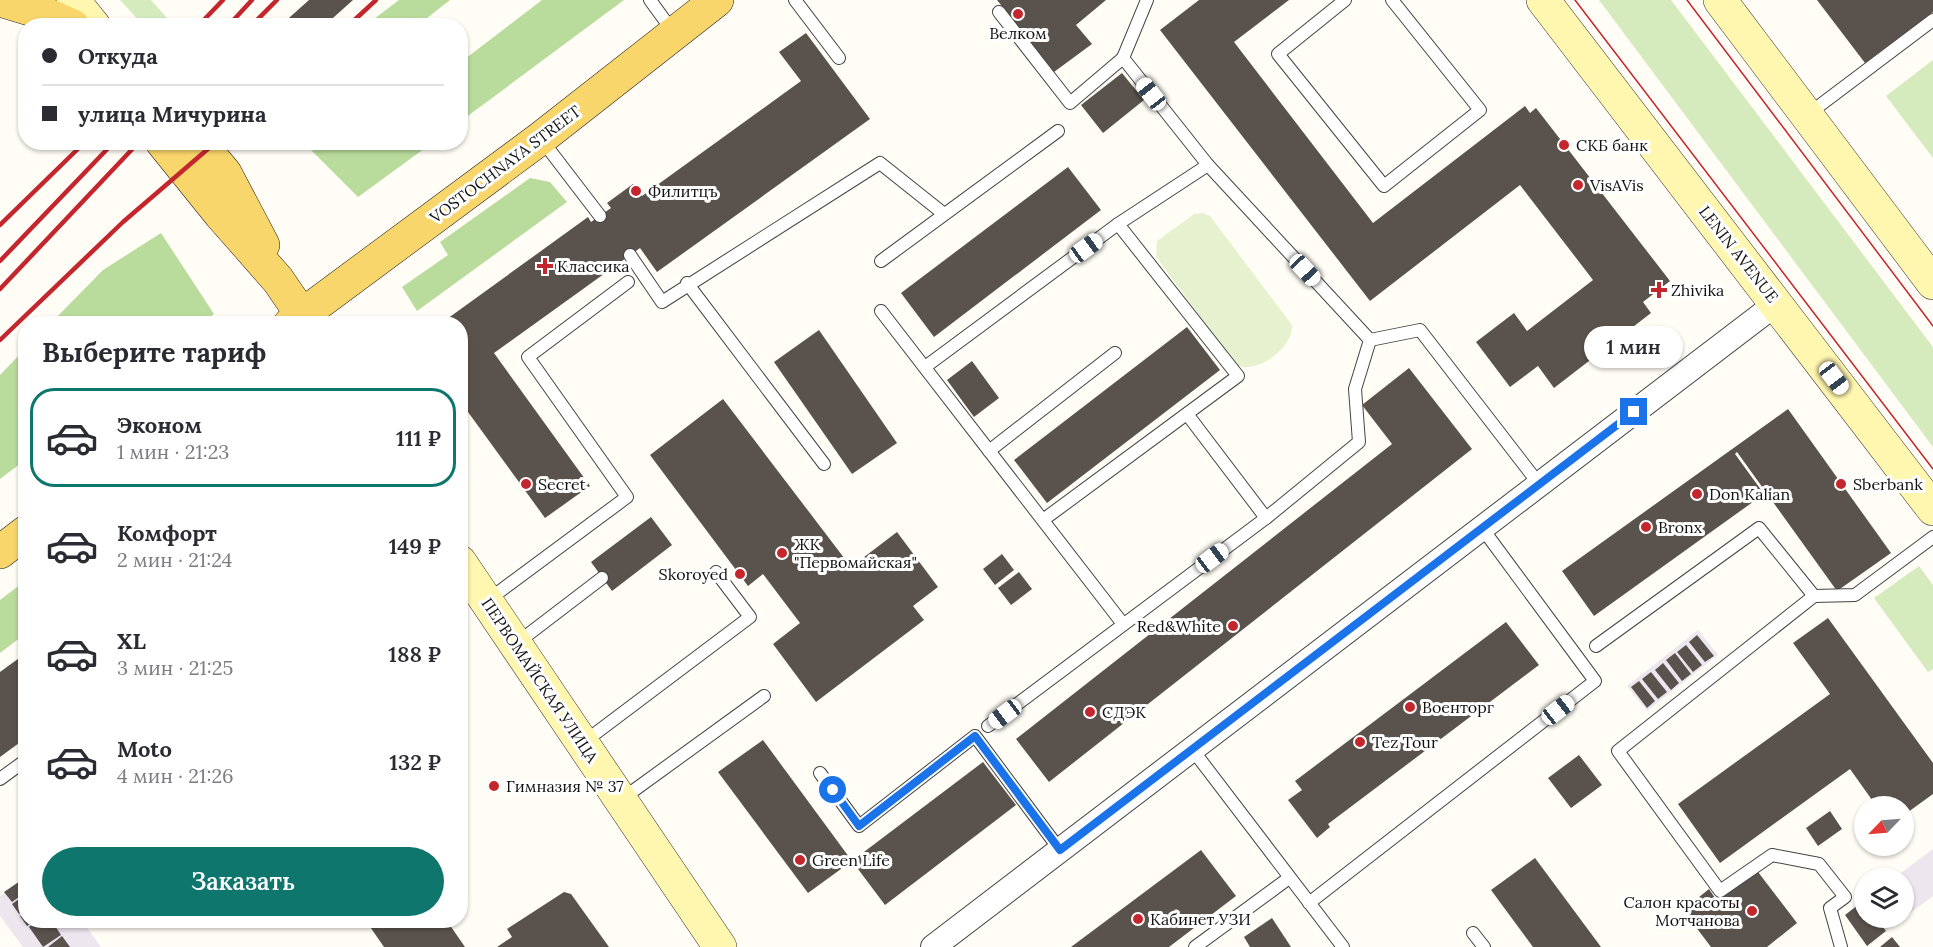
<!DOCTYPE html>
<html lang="ru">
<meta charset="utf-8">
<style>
:root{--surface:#fff;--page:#f7f7f7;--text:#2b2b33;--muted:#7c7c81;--line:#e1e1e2;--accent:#0f766e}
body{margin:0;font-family:Lora,serif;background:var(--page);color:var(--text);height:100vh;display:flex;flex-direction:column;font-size:22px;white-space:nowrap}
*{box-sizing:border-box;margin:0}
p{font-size:20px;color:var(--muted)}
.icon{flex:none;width:33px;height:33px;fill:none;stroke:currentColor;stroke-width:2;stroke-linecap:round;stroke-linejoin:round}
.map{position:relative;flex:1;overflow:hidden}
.panel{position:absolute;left:18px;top:316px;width:450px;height:612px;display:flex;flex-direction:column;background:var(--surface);border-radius:24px;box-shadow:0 2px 4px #0004}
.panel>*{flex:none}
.top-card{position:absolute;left:18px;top:18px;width:450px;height:132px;border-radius:24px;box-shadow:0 2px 4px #0004;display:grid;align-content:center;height:132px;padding:0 24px;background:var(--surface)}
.needle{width:39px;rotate:245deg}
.tools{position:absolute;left:1854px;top:796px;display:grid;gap:12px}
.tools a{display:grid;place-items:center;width:60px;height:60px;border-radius:50%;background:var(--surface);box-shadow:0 2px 4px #0004;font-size:30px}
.end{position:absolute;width:27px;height:27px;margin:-14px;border:8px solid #1a73e8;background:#fff;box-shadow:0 0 0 3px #fff}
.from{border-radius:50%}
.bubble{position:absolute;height:42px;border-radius:21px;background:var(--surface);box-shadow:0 2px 4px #0004;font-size:20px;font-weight:600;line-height:42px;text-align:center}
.car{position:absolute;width:18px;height:36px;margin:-18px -9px;border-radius:8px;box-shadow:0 0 4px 2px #0007;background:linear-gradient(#fff 24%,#345 0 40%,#fff 0 76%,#345 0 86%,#fff 0)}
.top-card b{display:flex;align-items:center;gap:21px;height:57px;font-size:22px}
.top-card b+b{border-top:2px solid var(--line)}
.top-card i{width:15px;height:15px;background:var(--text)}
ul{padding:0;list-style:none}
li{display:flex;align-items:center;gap:18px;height:99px;margin:0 12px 9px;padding:0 12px;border:3px solid transparent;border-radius:24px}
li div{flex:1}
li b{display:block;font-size:22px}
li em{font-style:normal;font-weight:600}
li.active{border-color:var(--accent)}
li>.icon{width:54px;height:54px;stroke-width:1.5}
h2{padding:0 24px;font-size:27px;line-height:72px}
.primary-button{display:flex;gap:12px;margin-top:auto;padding:12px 24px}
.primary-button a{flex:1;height:69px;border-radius:36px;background:var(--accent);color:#fff;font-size:24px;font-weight:600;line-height:69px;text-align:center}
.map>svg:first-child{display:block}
</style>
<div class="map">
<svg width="1933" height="947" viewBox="0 0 1933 947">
<rect width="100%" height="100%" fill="#fffdf5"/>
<g fill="#eee6ef">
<polygon points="1698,630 1718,655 1647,711 1627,686"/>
<polygon points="1933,849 1933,896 1886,931 1876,918 1904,918 1904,879 1893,879"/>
<polygon points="25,878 26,921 82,921 101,947 23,947 0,916 0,896"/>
</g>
<g fill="#d5ebbd">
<polygon points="120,0 151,0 167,18 159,25 143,25"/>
<polygon points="1599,0 1671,0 1933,347 1933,447"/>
<polygon points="1933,60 1933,158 1886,96"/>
<polygon points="1919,566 1933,585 1933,669 1928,672 1874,598"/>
</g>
<g fill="#b9dc9c">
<polygon points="399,0 450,0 427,18 433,25 366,25"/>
<polygon points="542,0 624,0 461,121 461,62"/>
<polygon points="304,143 432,143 358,197"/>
<polygon points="530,178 550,182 567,202 417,311 402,287 448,255 440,242"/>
<polygon points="161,233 214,314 201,324 50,324 103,270"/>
<polygon points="25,349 25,460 0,479 0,375"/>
<polygon points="25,581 25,634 0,653 0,600"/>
</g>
<path fill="#e6f2cf" d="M1203 213 1210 216 1292 325C1294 347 1257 375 1236 365L1156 257 1157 241 1194 214Z"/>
<g fill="#5a524d">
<polygon points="309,0 353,0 324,26 280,26"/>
<polygon points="997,0 1106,0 1076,25 1092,44 1054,72"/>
<polygon points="1199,0 1289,0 1234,42 1373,223 1525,106 1530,113 1536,108 1670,281 1643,302 1651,313 1554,388 1538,366 1510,387 1476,342 1514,313 1527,331 1593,280 1520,185 1370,301 1160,30"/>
<polygon points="1817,0 1933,0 1933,12 1865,63"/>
<polygon points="806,33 870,119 657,272 640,248 494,353 590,486 545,518 460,401 460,324 440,324 588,217 591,222 611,208 607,203 633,184 642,196 801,81 779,52"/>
<polygon points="1122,73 1144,100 1103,133 1081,105"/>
<polygon points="1068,167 1101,210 934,337 901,293"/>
<polygon points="1187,327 1220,370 1047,503 1014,460"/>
<polygon points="819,330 897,443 852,474 774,362"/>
<polygon points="972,361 999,398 974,417 947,380"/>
<polygon points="1409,368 1472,449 1049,782 1016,739 1392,444 1362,405"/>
<polygon points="723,399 851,567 897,532 938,587 913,606 924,620 816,702 773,644 800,623 763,574 748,586 650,455"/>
<polygon points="1788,409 1891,553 1837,591 1737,452 1735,454 1764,494 1594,616 1562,571"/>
<polygon points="651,517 672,545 612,591 591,562"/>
<polygon points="1002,554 1014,570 995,585 983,569"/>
<polygon points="1019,572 1032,589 1011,605 998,588"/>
<polygon points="1828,618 1933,763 1933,794 1904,815 1904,807 1877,807 1850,769 1720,863 1678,804 1830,694 1793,643"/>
<polygon points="1506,622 1539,665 1328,824 1330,827 1317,838 1288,800 1302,790 1295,781"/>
<polygon points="1697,635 1714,656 1705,662 1689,642"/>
<polygon points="1686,645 1702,665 1693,672 1677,652"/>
<polygon points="26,653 26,738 0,757 0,672"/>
<polygon points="1675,653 1691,674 1682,681 1666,660"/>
<polygon points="1663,663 1679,683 1671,690 1655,670"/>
<polygon points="1651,672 1667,692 1658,699 1642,679"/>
<polygon points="1639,681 1655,701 1647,708 1631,687"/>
<polygon points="763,740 852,861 808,893 718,772"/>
<polygon points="1579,755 1602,785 1571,808 1548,778"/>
<polygon points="983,762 1016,805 885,905 852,861"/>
<polygon points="1830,811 1842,829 1818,846 1806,828"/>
<polygon points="1201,850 1236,896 1169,947 1071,947"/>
<polygon points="1535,858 1601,947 1533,947 1491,890"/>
<polygon points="1755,868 1797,923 1767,947 1711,947 1683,910 1709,889 1715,898"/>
<polygon points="23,879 26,892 12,902 4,892"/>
<polygon points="564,892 571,894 609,947 497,947 512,937 507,929"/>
<polygon points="26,894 26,909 19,914 12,904"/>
<polygon points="1863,901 1864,918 1876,918 1886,931 1867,946 1845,915"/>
<polygon points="26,912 26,921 34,921 27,926 20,916"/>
<polygon points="1272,918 1291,947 1250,947 1244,937"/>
<polygon points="37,921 52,921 61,935 43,947 29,927"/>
<polygon points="366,921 447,921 465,947 384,947"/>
<polygon points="62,936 70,947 48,947"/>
<polygon points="1892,937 1900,947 1880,947"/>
</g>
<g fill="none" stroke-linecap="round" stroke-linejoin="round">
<defs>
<g id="lane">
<polyline points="650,0 674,33"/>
<polyline points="795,0 839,58"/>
<polyline points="1345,0 1278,54 1384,186 1480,110 1392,0"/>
<polyline points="999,12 1070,103 1123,58 1147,0"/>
<polyline points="1123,58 1208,165 1370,340 1420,330 1539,484"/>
<polyline points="1807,115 1933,20"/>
<polyline points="541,139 600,216"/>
<polyline points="630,255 662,302 880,163 944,214"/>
<polyline points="881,261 1058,131"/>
<polyline points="687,283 824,464"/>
<polyline points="881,311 1123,624"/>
<polyline points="925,367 1118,224 1208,165"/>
<polyline points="1187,414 1266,518"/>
<polyline points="989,451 1115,353"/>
<polyline points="1043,520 1238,376 1118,224"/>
<polyline points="488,600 627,497 528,357 628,282"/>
<polyline points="517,643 602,578"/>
<polyline points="1596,646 1759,528 1814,596"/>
<polyline points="988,726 1266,518 1359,442 1355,389 1370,340"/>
<polyline points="584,742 750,617 716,572"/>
<polyline points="1192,749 1343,947"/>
<polyline points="820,773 859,826 975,736 1060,850"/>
<polyline points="0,779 26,760"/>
<polyline points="622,799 764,696"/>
<polyline points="1309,903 1595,681 1482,528"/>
<polyline points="1473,933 1484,947"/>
<polyline points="1195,947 1289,878"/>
<polyline points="1841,947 1830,908 1845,897 1819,864 1772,855 1720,891 1618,751 1814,596 1855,595 1933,537"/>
</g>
<polyline id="street" points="933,947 1777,303"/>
<g id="secondary">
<polyline points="73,0 94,26"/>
<polyline points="1543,0 1933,509"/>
<polyline points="1720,0 1933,283"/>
<polyline points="460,562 720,947"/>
</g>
<g id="primary">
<polyline points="0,0 46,14 73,26"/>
<polyline points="162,142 220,214 278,280 302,315"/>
<polyline points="199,142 225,173 263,245"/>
<polyline points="290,324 541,138 717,0"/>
<polyline points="0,552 26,532"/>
</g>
</defs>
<use href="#lane" stroke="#444" stroke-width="14"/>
<use href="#street" stroke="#444" stroke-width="26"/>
<use href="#secondary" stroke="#333" stroke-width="34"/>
<use href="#primary" stroke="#222" stroke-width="34"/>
<use href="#lane" stroke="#fff" stroke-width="12"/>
<use href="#street" stroke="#fff" stroke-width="24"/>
<use href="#secondary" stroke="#fff6b0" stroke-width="33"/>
<use href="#primary" stroke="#f9d66b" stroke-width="33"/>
<g stroke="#c4262e" stroke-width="1.5">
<polyline points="1575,0 1933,469"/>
<polyline points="1687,0 1933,326"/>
</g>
<g stroke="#c4262e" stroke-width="4.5">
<polyline points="198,26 223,0"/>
<polyline points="228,26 252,0"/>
<polyline points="251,26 277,0"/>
<polyline points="348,26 376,0"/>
<polyline points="0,225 85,142"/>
<polyline points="0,261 114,142"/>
<polyline points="0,289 139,142"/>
<polyline points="0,340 123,222 216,142"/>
</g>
</g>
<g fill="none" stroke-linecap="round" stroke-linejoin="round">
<polyline stroke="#1a73e8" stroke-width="8" points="833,790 859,826 975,736 1060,850 1634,412"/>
</g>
<g fill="#c4262e" stroke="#fff" stroke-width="2">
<circle cx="1018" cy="14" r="6"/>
<circle cx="1564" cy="145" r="6"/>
<circle cx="1578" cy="185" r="6"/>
<circle cx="636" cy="191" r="6"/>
<path d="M542 257h6v6h6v6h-6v6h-6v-6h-6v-6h6z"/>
<path d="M1656 281h6v6h6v6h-6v6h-6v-6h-6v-6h6z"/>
<circle cx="526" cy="484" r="6"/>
<circle cx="1841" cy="484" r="6"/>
<circle cx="1697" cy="494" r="6"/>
<circle cx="1646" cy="527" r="6"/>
<circle cx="782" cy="553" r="6"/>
<circle cx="740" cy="574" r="6"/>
<circle cx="1233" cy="626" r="6"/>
<circle cx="1410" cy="707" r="6"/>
<circle cx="1090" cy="712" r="6"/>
<circle cx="1360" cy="742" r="6"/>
<circle cx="494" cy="786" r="6"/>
<circle cx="800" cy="860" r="6"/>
<circle cx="1752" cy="911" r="6"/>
<circle cx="1138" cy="919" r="6"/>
</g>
<g text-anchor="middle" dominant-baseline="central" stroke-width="6" stroke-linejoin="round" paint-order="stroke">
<g font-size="16" fill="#111" stroke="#fff" text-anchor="start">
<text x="1018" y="33" text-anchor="middle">Велком</text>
<text x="1576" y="145">СКБ банк</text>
<text x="1590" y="185">VisAVis</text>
<text x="648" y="191">Филитцъ</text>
<text x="557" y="266">Классика</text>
<text x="1671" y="290">Zhivika</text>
<text x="538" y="484">Secret</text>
<text x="1853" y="484">Sberbank</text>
<text x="1709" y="494">Don Kalian</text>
<text x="1658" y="527">Bronx</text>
<text x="794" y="544">ЖК<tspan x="794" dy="18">"Первомайская"</tspan></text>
<text x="728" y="574" text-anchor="end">Skoroyed</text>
<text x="1221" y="626" text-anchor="end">Red&amp;White</text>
<text x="1422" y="707">Военторг</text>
<text x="1102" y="712">СДЭК</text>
<text x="1372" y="742">Tez Tour</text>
<text x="506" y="786">Гимназия № 37</text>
<text x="812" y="860">Green Life</text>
<text x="1740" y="902" text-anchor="end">Салон красоты<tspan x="1740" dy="18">Мотчанова</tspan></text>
<text x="1150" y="919">Кабинет УЗИ</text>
</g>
<g font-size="16" fill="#111" stroke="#fff">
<text transform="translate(505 164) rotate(-37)">VOSTOCHNAYA STREET</text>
<text transform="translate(1739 254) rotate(52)">LENIN AVENUE</text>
<text transform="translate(540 680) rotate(56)">ПЕРВОМАЙСКАЯ УЛИЦА</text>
</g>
</g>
</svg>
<div class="tools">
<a><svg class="needle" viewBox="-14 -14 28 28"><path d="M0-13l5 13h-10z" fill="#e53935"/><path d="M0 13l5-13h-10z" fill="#7c7c81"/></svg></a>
<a><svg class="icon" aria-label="layers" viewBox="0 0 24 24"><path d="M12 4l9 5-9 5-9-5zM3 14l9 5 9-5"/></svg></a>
</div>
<i class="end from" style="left:833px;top:790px"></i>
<i class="end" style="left:1634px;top:412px"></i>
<div class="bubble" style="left:1584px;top:326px;width:99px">1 мин</div>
<i class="car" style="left:1151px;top:94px;rotate:322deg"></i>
<i class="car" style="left:1086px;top:248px;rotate:54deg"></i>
<i class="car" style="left:1305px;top:270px;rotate:137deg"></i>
<i class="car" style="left:1834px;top:378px;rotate:143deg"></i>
<i class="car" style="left:1212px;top:558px;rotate:53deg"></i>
<i class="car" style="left:1558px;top:710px;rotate:52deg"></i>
<i class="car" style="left:1005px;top:714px;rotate:233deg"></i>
<div class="top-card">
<b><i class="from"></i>Откуда</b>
<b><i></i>улица Мичурина</b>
</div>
<section class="panel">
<h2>Выберите тариф</h2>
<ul>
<li class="active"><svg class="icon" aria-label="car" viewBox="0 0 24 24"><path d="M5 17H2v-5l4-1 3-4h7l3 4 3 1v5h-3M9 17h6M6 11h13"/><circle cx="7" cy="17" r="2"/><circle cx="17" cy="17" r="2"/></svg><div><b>Эконом</b><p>1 мин · 21:23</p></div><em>111 ₽</em></li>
<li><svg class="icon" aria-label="car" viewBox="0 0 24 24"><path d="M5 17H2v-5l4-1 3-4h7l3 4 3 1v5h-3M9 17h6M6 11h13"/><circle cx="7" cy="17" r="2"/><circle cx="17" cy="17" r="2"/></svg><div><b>Комфорт</b><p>2 мин · 21:24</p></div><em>149 ₽</em></li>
<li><svg class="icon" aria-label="car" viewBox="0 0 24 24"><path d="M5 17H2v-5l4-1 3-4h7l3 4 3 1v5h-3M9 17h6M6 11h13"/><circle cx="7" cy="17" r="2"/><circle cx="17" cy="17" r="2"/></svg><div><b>XL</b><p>3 мин · 21:25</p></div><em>188 ₽</em></li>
<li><svg class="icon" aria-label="car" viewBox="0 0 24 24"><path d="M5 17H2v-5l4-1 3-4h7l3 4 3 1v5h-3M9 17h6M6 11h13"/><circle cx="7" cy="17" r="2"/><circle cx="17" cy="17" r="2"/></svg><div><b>Moto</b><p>4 мин · 21:26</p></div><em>132 ₽</em></li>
</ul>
<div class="primary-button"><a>Заказать</a></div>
</section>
</div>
